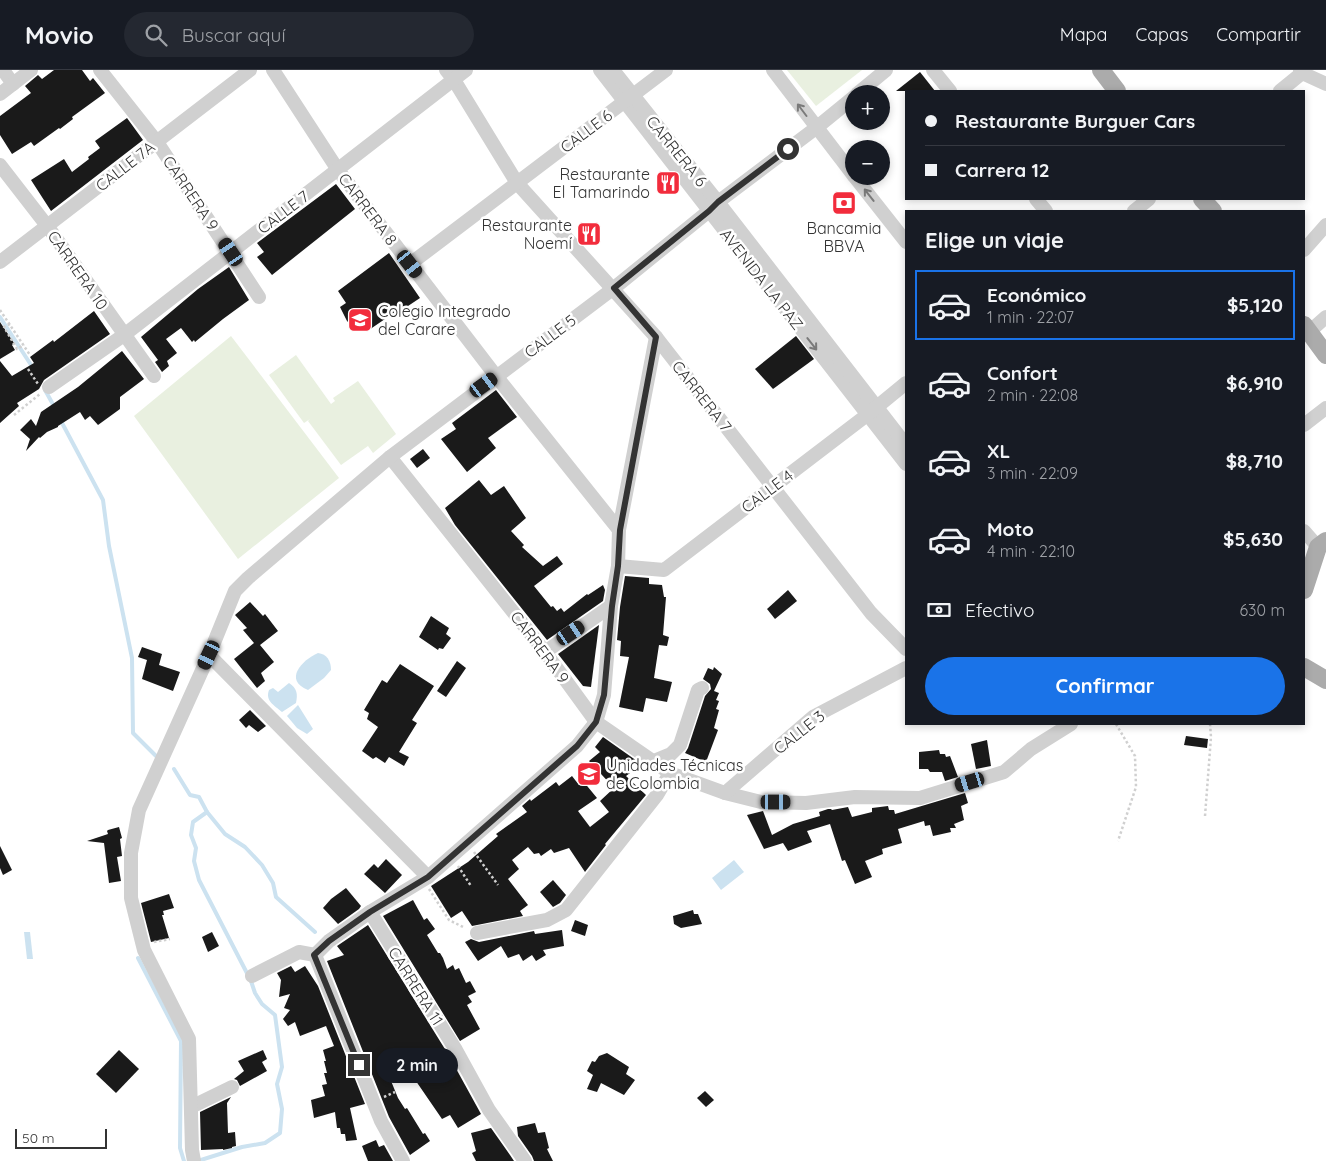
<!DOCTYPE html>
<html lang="es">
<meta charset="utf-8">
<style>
:root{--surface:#171b24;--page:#242831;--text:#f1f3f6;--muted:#9ea1a6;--line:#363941;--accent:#1a73e8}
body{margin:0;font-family:Quicksand,sans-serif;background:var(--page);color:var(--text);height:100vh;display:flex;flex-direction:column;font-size:19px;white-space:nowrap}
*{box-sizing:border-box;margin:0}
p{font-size:16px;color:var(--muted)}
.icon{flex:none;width:28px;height:28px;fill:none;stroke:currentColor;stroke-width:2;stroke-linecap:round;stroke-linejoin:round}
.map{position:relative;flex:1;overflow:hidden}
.drawer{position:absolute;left:905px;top:140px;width:400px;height:515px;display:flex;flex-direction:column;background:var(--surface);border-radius:0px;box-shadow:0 2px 8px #0003}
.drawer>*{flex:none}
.banner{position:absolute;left:905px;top:20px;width:400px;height:110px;border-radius:0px;box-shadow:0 2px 8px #0003;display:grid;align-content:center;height:110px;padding:0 20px;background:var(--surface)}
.tools{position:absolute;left:845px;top:15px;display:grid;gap:10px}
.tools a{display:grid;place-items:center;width:45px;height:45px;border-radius:50%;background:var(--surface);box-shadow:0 2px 8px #0003;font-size:25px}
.scale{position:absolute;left:15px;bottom:12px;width:92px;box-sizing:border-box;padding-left:5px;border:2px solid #333;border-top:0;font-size:14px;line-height:18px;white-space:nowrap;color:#333;-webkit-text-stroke:4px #fff;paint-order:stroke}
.end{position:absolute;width:22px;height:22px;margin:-11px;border:6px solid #333;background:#fff;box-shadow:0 0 0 2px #fff}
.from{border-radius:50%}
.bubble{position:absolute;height:35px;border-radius:18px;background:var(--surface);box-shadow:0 2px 8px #0003;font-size:16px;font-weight:700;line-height:35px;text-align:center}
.car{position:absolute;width:15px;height:30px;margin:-15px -8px;border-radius:6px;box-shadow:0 0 4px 1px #0007;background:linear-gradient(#222 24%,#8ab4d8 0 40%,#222 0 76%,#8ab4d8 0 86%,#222 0)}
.banner b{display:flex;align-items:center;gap:18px;height:48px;font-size:19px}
.banner b+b{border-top:1px solid var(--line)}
.banner i{width:12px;height:12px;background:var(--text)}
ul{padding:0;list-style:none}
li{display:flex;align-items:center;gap:15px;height:70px;margin:0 10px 8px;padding:0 10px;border:2px solid transparent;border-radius:0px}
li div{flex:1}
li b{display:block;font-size:19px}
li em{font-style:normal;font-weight:700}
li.active{border-color:var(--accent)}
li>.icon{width:45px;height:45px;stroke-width:1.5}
h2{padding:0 20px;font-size:22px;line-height:60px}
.pay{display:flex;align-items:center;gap:12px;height:55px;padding:0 20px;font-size:19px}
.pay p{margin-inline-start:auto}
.cta{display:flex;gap:10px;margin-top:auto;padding:10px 20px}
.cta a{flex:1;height:58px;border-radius:30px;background:var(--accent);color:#fff;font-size:20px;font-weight:700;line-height:58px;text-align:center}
header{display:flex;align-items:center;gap:30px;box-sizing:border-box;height:70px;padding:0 25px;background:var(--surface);border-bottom:1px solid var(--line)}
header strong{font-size:24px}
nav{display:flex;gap:28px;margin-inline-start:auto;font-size:18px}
.search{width:350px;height:45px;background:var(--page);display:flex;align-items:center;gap:12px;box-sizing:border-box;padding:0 18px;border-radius:28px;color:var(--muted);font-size:19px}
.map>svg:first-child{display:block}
</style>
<header>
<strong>Movio</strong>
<div class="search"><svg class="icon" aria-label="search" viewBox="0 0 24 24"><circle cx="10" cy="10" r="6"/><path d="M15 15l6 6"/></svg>Buscar aquí</div>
<nav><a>Mapa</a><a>Capas</a><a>Compartir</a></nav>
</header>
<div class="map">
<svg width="1326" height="1091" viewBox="0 0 1326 1091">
<rect width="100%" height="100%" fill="#fff"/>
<g fill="#e9f0e0">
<polygon points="787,0 862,0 816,36"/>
<polygon points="231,266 339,408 238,489 134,346"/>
<polygon points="296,285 331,334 335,331 333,328 358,311 396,364 373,383 368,376 341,395 308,351 310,349 304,353 269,305"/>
</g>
<g fill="#cce2f0">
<path d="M318 583C327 584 331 591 331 600L324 608 308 620C283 610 302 590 318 583Z"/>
<path d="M289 613C297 618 298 624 296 633L282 642C274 635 265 631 269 620L273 618 278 622Z"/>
<polygon points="298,635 313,659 307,664 297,658 287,646"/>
<polygon points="734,790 744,802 721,820 712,808"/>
<polygon points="24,862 30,862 33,889 27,889"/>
</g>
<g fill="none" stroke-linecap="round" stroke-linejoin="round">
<g stroke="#cce2f0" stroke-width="4">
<polyline points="0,247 33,298"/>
<polyline points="45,320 55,338"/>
<polyline points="61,351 103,430 109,476 132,588 133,663 156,686"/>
<polyline points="174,699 190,725 199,727 207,742 225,764 245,777 262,795 273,813 276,827 315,862"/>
<polyline points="138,888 181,971 180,1078 184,1091"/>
<polyline points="201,1090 242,1077 265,1073 280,1063 282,1039 277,1014 282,997 275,945 262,934 255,923 251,911 199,810 194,791 196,778 191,765 193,752 207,742"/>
</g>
</g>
<g fill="#1a1a1a">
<polygon points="54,0 82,0 90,11 93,8 105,23 72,47 73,49 60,59 59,58 34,76 31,72 12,84 0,65 0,46 31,23 25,16 38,5 42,9"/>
<polygon points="920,2 935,21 896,21"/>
<polygon points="127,48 143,70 51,141 31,110 64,89 72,102 89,89 88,87 100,78 95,71"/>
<polygon points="336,114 355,139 272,205 257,187 264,182 257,173"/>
<polygon points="389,183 420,228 405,238 404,236 366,262 358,251 351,255 347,251 340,237 346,233 338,221"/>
<polygon points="229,197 249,230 223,249 195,272 194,270 192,272 181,258 166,269 177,283 167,291 169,296 162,302 155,292 158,290 141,267 198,219"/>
<polygon points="94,241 110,264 44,310 39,319 17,333 19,336 0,353 0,291 12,306 34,293 30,287 53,270 54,272"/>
<polygon points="0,252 14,273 12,275 15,280 0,289"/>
<polygon points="796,266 814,289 773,319 755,299"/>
<polygon points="122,281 144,309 120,327 120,339 98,355 90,346 85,350 80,342 58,356 58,357 47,362 40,368 39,367 26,381 30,369 20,360 31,349 36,356 41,342 78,317"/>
<polygon points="496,320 517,347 488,368 496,378 467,402 441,369 456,359 452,353"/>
<polygon points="423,379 430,388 417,398 410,389"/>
<polygon points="479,410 491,425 504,416 526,448 511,461 524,475 522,477 543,496 557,486 563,494 534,516 551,537 553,536 557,541 561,538 564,542 587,524 588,525 603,515 605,520 603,531 547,570 455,455 445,438"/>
<polygon points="625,506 649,508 649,514 662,515 664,527 666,527 663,565 669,567 667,576 659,575 654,608 672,612 667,632 646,628 643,642 619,637 629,587 620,586 621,571 617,570 620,537"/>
<polygon points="788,520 797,531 775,549 767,539"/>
<polygon points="250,532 263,546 265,544 278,561 260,575 274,592 261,603 265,611 257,618 234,589 254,573 243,560 247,558 235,545"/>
<polygon points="431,546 449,558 446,564 451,568 443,579 439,578 438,580 419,567"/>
<polygon points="599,555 591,617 583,616 558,584"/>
<polygon points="142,577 162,584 159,595 180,602 173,621 142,609 147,590 138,587"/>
<polygon points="457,591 466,598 446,627 437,621"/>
<polygon points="400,594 434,616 412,650 417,653 399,682 409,687 404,696 389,687 385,693 376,687 373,689 362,681 378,657 367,649 369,643 364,640 382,610 387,613"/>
<polygon points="714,597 722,604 714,621 719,623 716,630 719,631 716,639 719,640 714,658 718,660 706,692 685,683 688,678 705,626 711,619 710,614 703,609 708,598 713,600"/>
<polygon points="250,640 266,656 258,662 249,655 246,658 239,650"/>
<polygon points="1186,666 1208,669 1207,678 1184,675"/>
<polygon points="603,667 637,691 630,700 630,703 626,706 646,725 605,774 606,775 585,802 569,778 554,783 551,779 541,786 539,783 534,784 528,777 512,790 519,799 508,809 528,835 520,841 523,846 472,856 462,841 451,848 431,816 468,792 498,766 496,764 527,742 522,736 530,729 531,731 556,712 559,716 572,706 579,715 583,711 597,728 578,741 590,757 609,742 600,731 614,718 589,691 600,682 595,677"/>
<polygon points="987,670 991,696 976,699 971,674"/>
<polygon points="939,680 940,684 945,684 946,687 950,686 958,707 945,711 942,702 930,702 928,699 919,699 919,682"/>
<polygon points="965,723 968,733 961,736 964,750 954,754 956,758 950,758 951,762 933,766 930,755 925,756 924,751 898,759 902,773 882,779 883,784 865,791 872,807 855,814 845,790 842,791 830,754 807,761 812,772 788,781 783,773 764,779 747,745 763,741 772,765 793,754 820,746 819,742 828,739 831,739 832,740 848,737 852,747 872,742 872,738 888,736 889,740 894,740 895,744"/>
<polygon points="119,757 122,768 120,769 122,786 117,787 121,811 109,813 104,773 87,771 108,764 107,761 108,760"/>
<polygon points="0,776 12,800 3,805 0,798"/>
<polygon points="386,789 402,805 385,823 364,804 374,794 378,798"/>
<polygon points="553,810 566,825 560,833 553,837 540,822"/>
<polygon points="346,818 361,836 359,839 338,854 323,838 331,829"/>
<polygon points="169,824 174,838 163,841 164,845 162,845 169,868 151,872 141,833"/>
<polygon points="413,830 424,850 427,848 435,859 427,865 438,883 440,883 443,888 447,899 453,895 455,900 459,898 466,913 470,911 476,922 468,926 472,932 467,935 480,959 460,971 383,846"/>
<polygon points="693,840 694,844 698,844 702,854 681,858 674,854 673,846"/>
<polygon points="575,850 588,855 585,866 571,861"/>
<polygon points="368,855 448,984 481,1044 458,1058 450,1045 442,1049 407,998 389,1006 398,1028 405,1039 407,1038 423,1064 425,1063 430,1071 410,1085 389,1047 327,891 344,885 337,876"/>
<polygon points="562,860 564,876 543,880 546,885 536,891 532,885 523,891 519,884 508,888 501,876 478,891 465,872 471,869 479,872 534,861 535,864"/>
<polygon points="212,862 219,876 208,882 202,867"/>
<polygon points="291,896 295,902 305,896 318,916 365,1034 350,1038 357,1070 346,1071 345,1064 341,1064 340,1058 337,1058 335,1042 314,1048 311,1030 325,1026 322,1015 327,1014 324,1003 327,1003 324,991 326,991 323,980 334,976 326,956 300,966 295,952 288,956 283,949 290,940 284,938 290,924 279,927 281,910 277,903"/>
<polygon points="119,980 139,999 116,1023 96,1004"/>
<polygon points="263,980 267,989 262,992 267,1001 240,1016 237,1010 234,1009 244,1001 238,991"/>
<polygon points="607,983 629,997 626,1004 635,1010 624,1025 601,1013 597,1022 587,1019 593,1005 587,1001 592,991 595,992 599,986"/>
<polygon points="705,1021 714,1030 706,1037 697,1028"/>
<polygon points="231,1027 227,1033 228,1063 235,1062 236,1076 232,1077 232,1078 223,1080 223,1079 201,1080 200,1042"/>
<polygon points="535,1053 538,1063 545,1062 549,1078 547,1079 553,1091 534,1091 532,1086 518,1066 517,1057"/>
<polygon points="491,1058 510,1085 514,1091 476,1091 472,1083 476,1081 471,1063"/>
<polygon points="376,1070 379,1077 384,1075 393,1091 368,1091 362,1076"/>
</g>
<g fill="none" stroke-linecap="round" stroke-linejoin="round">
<g stroke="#d0d0d0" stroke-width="2.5" stroke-dasharray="2.5 2.5" stroke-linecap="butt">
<polyline points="0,240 30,285"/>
<polyline points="10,254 4,257 17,279 24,275"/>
<polyline points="28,299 38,314"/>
<polyline points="14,345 40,324"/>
<polyline points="1116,654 1135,686 1136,717 1118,771"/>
<polyline points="1205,746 1211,667 1210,654"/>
<polyline points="474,782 498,815"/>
<polyline points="458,796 471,816"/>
<polyline points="429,819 449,850 465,858"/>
<polyline points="154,872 170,869"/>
<polyline points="384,1027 395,1022"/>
</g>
<g stroke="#d0d0d0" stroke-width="14">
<polyline points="3,0 13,14"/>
<polyline points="100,0 157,72 259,227"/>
<polyline points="273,0 338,100 496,306 619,460"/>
<polyline points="446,0 454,10 517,113 656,267 871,543 906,579"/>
<polyline points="600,0 906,394"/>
<polyline points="613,0 718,132 906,375"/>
<polyline points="773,0 854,106"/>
<polyline points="933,0 950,21"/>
<polyline points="1300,0 1302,3 1326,14"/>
<polyline points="1280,21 1302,3"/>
<polyline points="0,24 31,0"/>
<polyline points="857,24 886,0"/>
<polyline points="0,95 48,157 154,306"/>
<polyline points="854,106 906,172"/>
<polyline points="1036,129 1046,141"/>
<polyline points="1134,141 1149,129"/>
<polyline points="1304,180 1326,155"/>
<polyline points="0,192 250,0"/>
<polyline points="410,194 666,0"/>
<polyline points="1309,262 1326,247"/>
<polyline points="49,317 124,265 466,0"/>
<polyline points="1304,355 1326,338"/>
<polyline points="390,387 545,582 596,652 670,703 725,723 761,732 806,733 855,727 920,728 1004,702 1031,679 1071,654"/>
<polyline points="1304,461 1318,477"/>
<polyline points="618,496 664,500 867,345 906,313"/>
<polyline points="545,582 611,536"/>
<polyline points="209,585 428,807"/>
<polyline points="654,691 671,684 680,675 698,620 702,618"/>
<polyline points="725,723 813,647 906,598"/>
<polyline points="370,842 456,980 489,1040 525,1091"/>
<polyline points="477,863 547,850 566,840 657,725 670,703"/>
<polyline points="315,885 329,871 370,842 428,807 577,676 596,652 604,625 611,536 618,496 619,460 656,267"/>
<polyline points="315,885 381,1051 403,1091"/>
<polyline points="252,906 299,882 315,885"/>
<polyline points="191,1037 232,1017"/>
<polyline points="194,1091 192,1080 189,969 144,880 131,828 131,783 139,740 209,585 235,521 248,508 390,387 614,218 709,141 718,132 816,58 854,27"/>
</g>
<g stroke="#ababab" stroke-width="18">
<polyline points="1101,0 1117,21"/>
<polyline points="1202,129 1213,141"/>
<polyline points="1304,255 1326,285"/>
<polyline points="1304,520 1318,477 1326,471"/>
<polyline points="1304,597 1326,610"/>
</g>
</g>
<defs><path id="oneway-shaft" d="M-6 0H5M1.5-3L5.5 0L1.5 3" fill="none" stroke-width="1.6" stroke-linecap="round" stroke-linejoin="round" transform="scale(1.25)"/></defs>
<g stroke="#7a7a7a">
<use href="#oneway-shaft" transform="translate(802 40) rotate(-127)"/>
<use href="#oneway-shaft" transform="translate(869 125) rotate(-128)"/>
<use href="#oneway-shaft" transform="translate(812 274) rotate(52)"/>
</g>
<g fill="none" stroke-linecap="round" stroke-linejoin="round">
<polyline stroke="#333" stroke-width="6" points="359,995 314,885 329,871 370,842 428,807 577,676 596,652 604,625 612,536 618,496 620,460 656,267 614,218 709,141 718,132 788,79"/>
</g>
<defs>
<symbol id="restaurant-square" viewBox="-11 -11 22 22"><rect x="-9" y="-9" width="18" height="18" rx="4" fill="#f22c3c" stroke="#fff"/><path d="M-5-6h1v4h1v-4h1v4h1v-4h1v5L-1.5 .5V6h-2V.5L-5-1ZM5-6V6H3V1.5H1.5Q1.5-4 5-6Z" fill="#fff"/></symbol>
<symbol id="bank-square" viewBox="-11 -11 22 22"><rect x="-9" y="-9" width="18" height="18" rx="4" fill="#f22c3c" stroke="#fff"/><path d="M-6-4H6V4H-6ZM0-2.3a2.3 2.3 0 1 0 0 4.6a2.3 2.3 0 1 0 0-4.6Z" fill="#fff"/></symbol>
<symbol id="school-square" viewBox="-11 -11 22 22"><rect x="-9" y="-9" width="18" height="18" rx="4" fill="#f22c3c" stroke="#fff"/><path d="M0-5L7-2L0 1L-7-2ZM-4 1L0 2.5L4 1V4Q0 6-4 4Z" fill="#fff"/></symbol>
<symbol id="university-square" viewBox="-11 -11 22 22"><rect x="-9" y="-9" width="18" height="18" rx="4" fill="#f22c3c" stroke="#fff"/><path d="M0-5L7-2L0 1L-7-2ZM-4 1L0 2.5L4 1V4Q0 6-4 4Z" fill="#fff"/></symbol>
</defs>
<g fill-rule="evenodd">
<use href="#restaurant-square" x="654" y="99" width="28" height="28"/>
<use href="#bank-square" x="830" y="119" width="28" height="28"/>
<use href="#restaurant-square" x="575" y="150" width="28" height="28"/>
<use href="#school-square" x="346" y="236" width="28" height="28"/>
<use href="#university-square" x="575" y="690" width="28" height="28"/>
</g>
<g text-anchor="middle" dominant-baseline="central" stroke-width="5" stroke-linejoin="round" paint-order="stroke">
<g font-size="16" fill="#333" stroke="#fff">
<text transform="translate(586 61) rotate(-37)">CALLE 6</text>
<text transform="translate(677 81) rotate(51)">CARRERA 6</text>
<text transform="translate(125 96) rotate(-38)">CALLE 7A</text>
<text transform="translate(191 123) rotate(56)">CARRERA 9</text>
<text transform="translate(368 139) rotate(53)">CARRERA 8</text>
<text transform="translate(283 142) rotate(-37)">CALLE 7</text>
<text transform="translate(78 200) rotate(55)">CARRERA 10</text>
<text transform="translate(762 209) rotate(52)">AVENIDA LA PAZ</text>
<text transform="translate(550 266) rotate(-37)">CALLE 5</text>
<text transform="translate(702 326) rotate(52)">CARRERA 7</text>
<text transform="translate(767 421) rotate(-37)">CALLE 4</text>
<text transform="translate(540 577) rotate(53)">CARRERA 9</text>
<text transform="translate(799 662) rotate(-38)">CALLE 3</text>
<text transform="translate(416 916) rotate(58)">CARRERA 11</text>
</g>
<g font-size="16" fill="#333" stroke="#fff" text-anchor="end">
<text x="650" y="104">Restaurante<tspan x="650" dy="18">El Tamarindo</tspan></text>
<text x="572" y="155">Restaurante<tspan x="572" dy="18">Noemí</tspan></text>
<text x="844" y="158" text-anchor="middle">Bancamia<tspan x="844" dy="18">BBVA</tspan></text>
<text x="378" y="241" text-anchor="start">Colegio Integrado<tspan x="378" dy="18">del Carare</tspan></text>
<text x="606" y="695" text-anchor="start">Unidades Técnicas<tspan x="606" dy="18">de Colombia</tspan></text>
</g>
</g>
</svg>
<div class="tools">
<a>+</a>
<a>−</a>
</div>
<div class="scale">50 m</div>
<i class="end from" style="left:788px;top:79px"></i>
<i class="end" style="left:359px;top:995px"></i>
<div class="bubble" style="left:376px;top:978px;width:82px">2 min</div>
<i class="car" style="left:231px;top:182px;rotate:326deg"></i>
<i class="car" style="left:410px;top:194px;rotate:142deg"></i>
<i class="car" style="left:484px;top:315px;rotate:54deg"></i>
<i class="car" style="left:571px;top:563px;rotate:56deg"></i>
<i class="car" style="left:209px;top:585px;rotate:205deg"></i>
<i class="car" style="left:970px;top:712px;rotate:253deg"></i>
<i class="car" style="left:776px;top:732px;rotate:90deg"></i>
<div class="banner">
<b><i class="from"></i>Restaurante Burguer Cars</b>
<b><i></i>Carrera 12</b>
</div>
<section class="drawer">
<h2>Elige un viaje</h2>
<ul>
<li class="active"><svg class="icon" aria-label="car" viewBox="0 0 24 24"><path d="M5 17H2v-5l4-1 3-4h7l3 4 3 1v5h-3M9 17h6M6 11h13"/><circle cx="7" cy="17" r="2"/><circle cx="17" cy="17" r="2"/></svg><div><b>Económico</b><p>1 min · 22:07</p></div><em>$5,120</em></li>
<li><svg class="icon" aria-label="car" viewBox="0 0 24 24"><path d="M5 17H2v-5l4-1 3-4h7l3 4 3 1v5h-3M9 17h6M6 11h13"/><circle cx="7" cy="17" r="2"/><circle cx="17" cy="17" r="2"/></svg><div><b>Confort</b><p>2 min · 22:08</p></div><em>$6,910</em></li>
<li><svg class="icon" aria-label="car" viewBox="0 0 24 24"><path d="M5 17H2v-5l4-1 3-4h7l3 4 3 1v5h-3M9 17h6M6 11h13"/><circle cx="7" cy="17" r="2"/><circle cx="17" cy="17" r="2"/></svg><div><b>XL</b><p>3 min · 22:09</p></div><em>$8,710</em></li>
<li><svg class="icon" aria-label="car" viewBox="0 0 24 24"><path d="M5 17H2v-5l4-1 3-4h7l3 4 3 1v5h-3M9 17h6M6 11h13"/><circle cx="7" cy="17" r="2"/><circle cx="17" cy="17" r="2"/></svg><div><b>Moto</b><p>4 min · 22:10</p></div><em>$5,630</em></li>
</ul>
<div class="pay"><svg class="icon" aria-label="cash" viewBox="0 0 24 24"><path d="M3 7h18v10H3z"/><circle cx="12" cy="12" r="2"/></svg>Efectivo<p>630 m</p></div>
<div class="cta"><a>Confirmar</a></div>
</section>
</div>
